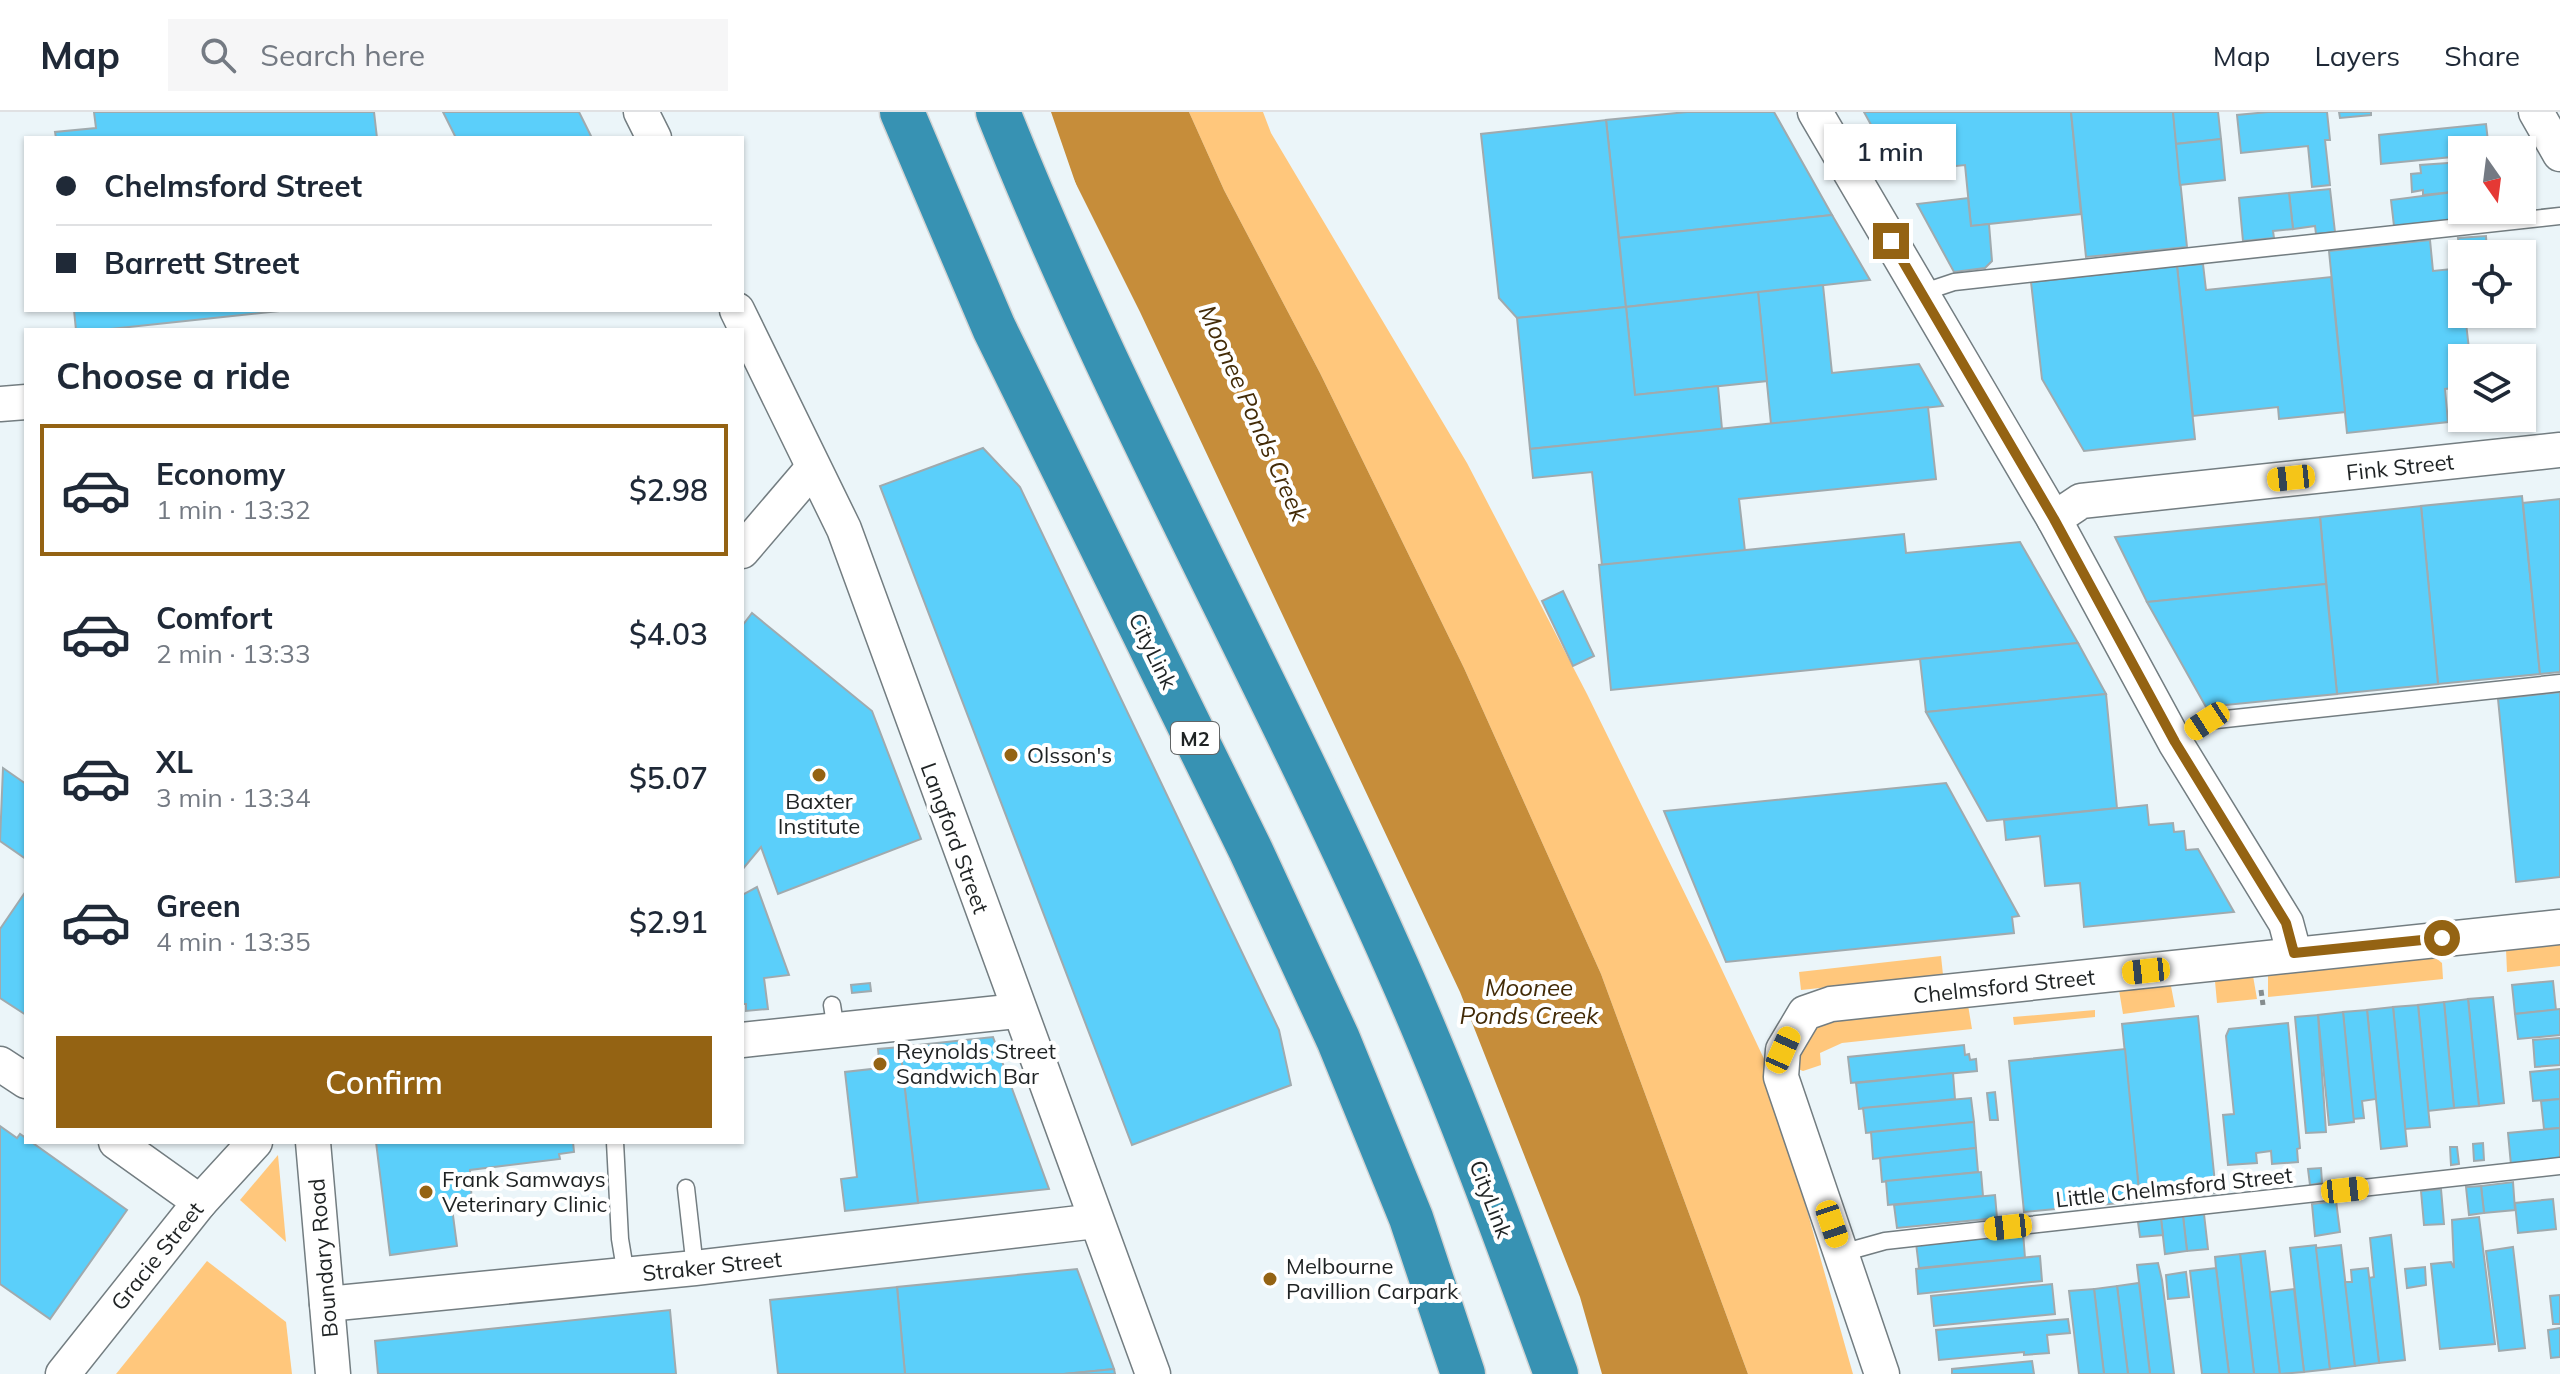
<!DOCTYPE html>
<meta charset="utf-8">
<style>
:root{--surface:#fff;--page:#f6f6f7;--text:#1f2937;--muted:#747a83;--line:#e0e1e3;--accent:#946313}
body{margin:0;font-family:Mulish,sans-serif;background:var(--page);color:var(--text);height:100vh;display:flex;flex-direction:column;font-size:30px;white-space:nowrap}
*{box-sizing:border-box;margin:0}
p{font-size:26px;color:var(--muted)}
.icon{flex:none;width:44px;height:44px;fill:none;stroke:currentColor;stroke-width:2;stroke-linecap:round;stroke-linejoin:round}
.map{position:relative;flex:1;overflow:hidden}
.drawer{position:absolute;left:24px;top:216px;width:720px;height:816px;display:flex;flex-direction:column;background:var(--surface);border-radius:0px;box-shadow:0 2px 6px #0004}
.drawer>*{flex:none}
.top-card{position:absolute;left:24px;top:24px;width:720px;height:176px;border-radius:0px;box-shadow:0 2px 6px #0004;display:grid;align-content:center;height:176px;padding:0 32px;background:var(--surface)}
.needle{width:52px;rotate:166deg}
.buttons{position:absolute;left:2448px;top:24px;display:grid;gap:16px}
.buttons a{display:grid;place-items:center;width:88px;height:88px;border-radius:0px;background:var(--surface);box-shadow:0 2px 6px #0004;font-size:40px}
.end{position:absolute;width:36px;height:36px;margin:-18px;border:10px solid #946313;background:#fff;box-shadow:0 0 0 4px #fff}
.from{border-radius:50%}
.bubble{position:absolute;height:56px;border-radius:0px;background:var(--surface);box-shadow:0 2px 6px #0004;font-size:26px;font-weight:600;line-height:56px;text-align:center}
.car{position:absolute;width:24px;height:48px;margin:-24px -12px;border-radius:10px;box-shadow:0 0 6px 2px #0007;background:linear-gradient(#f5c518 24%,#345 0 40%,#f5c518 0 76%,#345 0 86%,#f5c518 0)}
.top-card b{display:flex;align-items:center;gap:28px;height:76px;font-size:30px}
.top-card b+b{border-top:2px solid var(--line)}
.top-card i{width:20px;height:20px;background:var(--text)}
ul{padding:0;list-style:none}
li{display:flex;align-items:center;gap:24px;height:132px;margin:0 16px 12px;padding:0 16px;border:4px solid transparent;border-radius:0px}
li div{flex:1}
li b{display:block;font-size:30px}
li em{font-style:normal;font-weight:600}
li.selected{border-color:var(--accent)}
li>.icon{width:72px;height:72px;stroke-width:1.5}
h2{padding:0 32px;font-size:36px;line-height:96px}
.cta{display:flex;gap:16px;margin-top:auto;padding:16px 32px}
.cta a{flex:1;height:92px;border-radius:0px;background:var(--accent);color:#fff;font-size:32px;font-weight:600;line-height:92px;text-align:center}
header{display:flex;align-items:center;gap:48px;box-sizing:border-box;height:112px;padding:0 40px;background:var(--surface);border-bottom:2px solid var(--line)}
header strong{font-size:38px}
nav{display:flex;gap:44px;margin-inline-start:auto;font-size:28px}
.search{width:560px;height:72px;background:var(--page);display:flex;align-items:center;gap:20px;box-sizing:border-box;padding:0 28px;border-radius:0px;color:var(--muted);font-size:30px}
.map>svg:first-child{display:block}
</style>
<header>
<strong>Map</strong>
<div class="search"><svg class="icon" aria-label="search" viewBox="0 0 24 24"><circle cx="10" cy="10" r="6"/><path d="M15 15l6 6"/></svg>Search here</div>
<nav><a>Map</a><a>Layers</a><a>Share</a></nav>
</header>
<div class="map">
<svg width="2560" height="1262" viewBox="0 0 2560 1262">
<rect width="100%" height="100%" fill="#ebf5f9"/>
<g fill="#ffc77c">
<polygon points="1189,0 1263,0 1271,21 1467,351 1587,582 1714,841 1765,949 1853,1262 1748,1262 1601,862 1464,556 1320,261 1224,78"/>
<polygon points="2560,826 2560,854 2507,860 2506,837"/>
<polygon points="2426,838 2442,851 2443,867 2268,885 2268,856"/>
<polygon points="1941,844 1943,863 1801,878 1799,860"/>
<polygon points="2252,858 2257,887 2217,891 2215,869 2218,865"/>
<polygon points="2170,869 2175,895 2123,902 2119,878"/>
<polygon points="1967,887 1972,917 1842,931 1820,941 1821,953 1803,959 1798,957 1799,939 1815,910"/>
<polygon points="2095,898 2095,905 2014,913 2013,905"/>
<polygon points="278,1043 286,1130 240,1088"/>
<polygon points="207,1149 286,1210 292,1262 116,1262"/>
</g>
<polygon fill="#c68d3a" points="1051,0 1189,0 1224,78 1320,261 1464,556 1601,862 1748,1262 1591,1262 1528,1083 1383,741 1081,87"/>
<polygon fill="#ebf5f9" points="1063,46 1140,200 1460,880 1580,1185 1602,1262 1586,1262 1524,1084 1380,743 1078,89"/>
<g fill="#5bcffa" stroke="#a0aaae" stroke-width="2">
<polygon points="94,0 374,0 377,26 56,26 55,20 96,16"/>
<polygon points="443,0 579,0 592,26 456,26"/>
<polygon points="1687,0 1774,0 1832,103 1619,126 1606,8"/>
<polygon points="1864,0 2071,0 2081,102 1971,114 1965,53 1897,60"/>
<polygon points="2071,0 2173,0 2187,135 2086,145"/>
<polygon points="2173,0 2218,0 2221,27 2176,32"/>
<polygon points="2268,0 2327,0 2330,28 2325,28 2330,73 2312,75 2308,34 2241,41 2237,3"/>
<polygon points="2339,0 2371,0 2371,3 2340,6"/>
<polygon points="1606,8 1626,195 1517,206 1499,186 1481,22"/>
<polygon points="2486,12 2489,38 2462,38 2462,44 2381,52 2379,23"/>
<polygon points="2221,27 2225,68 2180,73 2176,32"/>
<polygon points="2462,50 2462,79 2423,83 2423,78 2412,80 2411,62 2421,61 2420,53"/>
<polygon points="2330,77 2335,120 2316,122 2315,114 2293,117 2289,81"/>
<polygon points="2462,79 2462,98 2522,98 2522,83 2524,100 2394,114 2391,88"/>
<polygon points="2289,81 2293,117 2273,119 2274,126 2243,129 2239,86"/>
<polygon points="1968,86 1971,114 1989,112 1992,149 1985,156 1954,160 1917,92"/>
<polygon points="1832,103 1870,168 1626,195 1619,126"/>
<polygon points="2486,124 2487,141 2460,143 2458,126"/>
<polygon points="2430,128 2433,159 2461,156 2462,202 2465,202 2470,246 2462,246 2462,275 2445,277 2448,310 2347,321 2329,139"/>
<polygon points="2203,152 2206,178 2331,165 2345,300 2279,307 2278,295 2193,304 2177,154"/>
<polygon points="2177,154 2195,327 2084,339 2042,267 2031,170"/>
<polygon points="1823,173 1832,261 1919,252 1943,294 1771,312 1758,180"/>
<polygon points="1758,180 1767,269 1635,283 1626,195"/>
<polygon points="1626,195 1635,283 1718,274 1722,317 1530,337 1517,206"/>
<polygon points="74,198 289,198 101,218 76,218"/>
<polygon points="1928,295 1936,367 1739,387 1745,439 1602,453 1592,360 1533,366 1530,337"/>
<polygon points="983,336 1020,375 1279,918 1291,973 1132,1033 880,374"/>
<polygon points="2522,384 2540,562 2438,572 2421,394"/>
<polygon points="2560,387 2560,560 2540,562 2523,391"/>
<polygon points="2421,394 2438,572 2337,582 2320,405"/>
<polygon points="2320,405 2326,472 2147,490 2115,425"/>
<polygon points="1904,422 1906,441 2020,430 2078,531 1611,578 1599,453"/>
<polygon points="2326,472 2337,582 2206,595 2147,490"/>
<polygon points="1563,479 1594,544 1573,554 1542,489"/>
<polygon points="752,501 872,599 921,727 778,782 761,735 742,758 742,514"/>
<polygon points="2078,531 2106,582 1926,600 1920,547"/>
<polygon points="2560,580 2560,765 2516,770 2498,587"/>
<polygon points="2106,582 2117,696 1987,709 1926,600"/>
<polygon points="3,656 26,672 26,747 0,729"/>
<polygon points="1946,671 2019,804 2012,805 2014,821 1726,850 1664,699"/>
<polygon points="2147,693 2149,713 2173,711 2174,720 2184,719 2186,738 2198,737 2234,800 2084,815 2080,771 2045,774 2040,724 2006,728 2004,708"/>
<polygon points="757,775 789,863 764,866 768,897 746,899 746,892 742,892 742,783"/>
<polygon points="26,779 26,903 0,886 0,817"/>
<polygon points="2553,869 2556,898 2515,902 2512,873"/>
<polygon points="870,871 871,879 852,881 851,873"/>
<polygon points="2493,885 2504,991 2479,994 2468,887"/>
<polygon points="2468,887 2479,994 2454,996 2444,890"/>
<polygon points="2444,890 2454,996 2428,999 2418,893"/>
<polygon points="2418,893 2430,1015 2405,1017 2393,895"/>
<polygon points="2393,895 2407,1034 2381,1037 2367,898"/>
<polygon points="2560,897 2560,923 2518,927 2515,902"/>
<polygon points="2367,898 2376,987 2362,989 2364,1006 2353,1007 2343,900"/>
<polygon points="2343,900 2354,1010 2329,1013 2318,903"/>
<polygon points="2318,903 2326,1020 2306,1021 2295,905"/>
<polygon points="2198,904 2216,1081 2140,1089 2122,912"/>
<polygon points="2288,911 2300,1036 2297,1037 2298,1050 2272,1052 2271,1039 2256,1041 2257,1051 2228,1053 2223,1003 2234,1002 2226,924 2229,917"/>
<polygon points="993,925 1049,1077 918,1091 900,935"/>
<polygon points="2560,926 2560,953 2535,955 2533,928"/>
<polygon points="1964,933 1965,943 1969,942 1970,948 1976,947 1977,959 1851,971 1848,945"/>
<polygon points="900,935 918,1091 845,1099 841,1067 857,1065 845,960 880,956 878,937"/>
<polygon points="2125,937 2140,1089 2024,1100 2009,949"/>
<polygon points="2560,957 2560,987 2533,989 2530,960"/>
<polygon points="1953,961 1955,987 1859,997 1856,971"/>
<polygon points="1995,980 1998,1008 1990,1008 1987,981"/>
<polygon points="1971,986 1974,1010 1866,1021 1863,996"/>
<polygon points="2560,987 2560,1016 2544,1017 2541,989"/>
<polygon points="1974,1010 1976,1036 1873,1047 1871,1020"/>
<polygon points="0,1014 17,1026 20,1022 127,1098 50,1207 0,1172"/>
<polygon points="2560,1016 2560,1048 2511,1053 2508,1021"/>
<polygon points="376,1030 573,1030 574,1040 559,1042 560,1047 470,1058 472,1094 452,1096 457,1134 390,1143"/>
<polygon points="2483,1031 2484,1048 2474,1049 2473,1032"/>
<polygon points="2450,1035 2457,1035 2459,1052 2451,1053"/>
<polygon points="1976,1036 1978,1060 1882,1070 1880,1046"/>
<polygon points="2321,1056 2322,1071 2310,1073 2308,1057"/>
<polygon points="1981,1060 1983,1084 1888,1093 1886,1069"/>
<polygon points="2513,1070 2515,1098 2484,1101 2481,1074"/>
<polygon points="2481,1074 2484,1101 2469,1103 2466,1075"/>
<polygon points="2441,1077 2444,1112 2424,1113 2421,1079"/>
<polygon points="1995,1083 1997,1106 1897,1116 1894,1093"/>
<polygon points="2553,1087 2556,1117 2518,1121 2515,1091"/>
<polygon points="2336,1089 2340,1120 2315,1124 2312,1092"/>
<polygon points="2204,1102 2208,1137 2187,1139 2183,1104"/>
<polygon points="2183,1104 2187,1139 2165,1142 2161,1107"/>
<polygon points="2479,1105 2495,1232 2440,1237 2431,1152 2451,1150 2454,1156 2452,1108"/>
<polygon points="2161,1107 2163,1123 2140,1125 2138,1110"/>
<polygon points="2023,1120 2025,1146 1919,1156 1916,1131"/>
<polygon points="2391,1123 2405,1248 2379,1251 2369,1166 2374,1165 2370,1126"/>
<polygon points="2316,1133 2330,1257 2304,1260 2290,1136"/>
<polygon points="2341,1133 2355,1254 2330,1257 2316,1136"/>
<polygon points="2513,1135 2525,1236 2499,1239 2486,1139"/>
<polygon points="2265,1139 2280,1262 2254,1262 2240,1142"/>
<polygon points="2240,1142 2254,1262 2229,1262 2216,1156 2215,1145"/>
<polygon points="2040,1144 2042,1169 1918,1182 1916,1157"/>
<polygon points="2158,1151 2162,1168 2174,1262 2150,1262 2137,1153"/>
<polygon points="2425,1155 2426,1173 2407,1176 2405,1157"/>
<polygon points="2216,1156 2229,1262 2202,1262 2190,1159"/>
<polygon points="2368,1156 2379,1251 2355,1254 2345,1170 2352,1170 2351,1158"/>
<polygon points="1077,1157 1114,1257 1064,1262 905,1262 897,1175"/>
<polygon points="2186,1160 2189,1185 2168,1187 2166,1163"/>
<polygon points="2139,1171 2150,1262 2128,1262 2117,1174"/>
<polygon points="2052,1172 2055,1202 1934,1214 1931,1184"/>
<polygon points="2117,1174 2128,1262 2104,1262 2094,1177"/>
<polygon points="897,1175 905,1262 778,1262 770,1188"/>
<polygon points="2094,1177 2104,1262 2079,1262 2069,1179"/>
<polygon points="2294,1177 2304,1260 2280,1262 2270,1180"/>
<polygon points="2560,1183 2560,1212 2553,1212 2550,1184"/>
<polygon points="670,1198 676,1262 378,1262 375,1229"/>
<polygon points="2068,1207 2070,1221 2047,1223 2049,1241 2024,1243 2024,1240 1939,1248 1936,1218"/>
<polygon points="2560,1216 2560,1245 2551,1246 2548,1218"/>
<polygon points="2032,1249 2034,1262 1952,1262 1952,1257"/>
<polygon points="1114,1257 1115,1262 1064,1262"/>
</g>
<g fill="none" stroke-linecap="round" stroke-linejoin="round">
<defs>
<g id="lane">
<polyline points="1921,181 1954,170 2560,104"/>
<polyline points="2175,630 2207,609 2560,571"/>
<polyline points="832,893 836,918"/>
<polyline points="615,1030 620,1127 626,1163"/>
<polyline points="686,1076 695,1156"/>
<polyline points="1842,1141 1885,1129 2560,1054"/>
</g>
<g id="street">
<polyline points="641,0 654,26"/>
<polyline points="1815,0 2054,407 2175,630 2286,811 2294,841"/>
<polyline points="2536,0 2560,42"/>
<polyline points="737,198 844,417 1153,1262"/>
<polyline points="0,292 26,290"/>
<polyline points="2054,407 2081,389 2560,338"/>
<polyline points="742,439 812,357"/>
<polyline points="742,928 1018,899"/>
<polyline points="0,952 26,969"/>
<polyline points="116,1030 200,1090"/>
<polyline points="313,1030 333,1262"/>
<polyline points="327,1192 695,1156 1096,1109"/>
<polyline points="63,1262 200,1090 255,1030"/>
<polyline points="1882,1262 1781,965 1783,938 1805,901 1831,892 2560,815"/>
</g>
<g id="highway">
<polyline points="902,0 994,216 1250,737 1338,927 1411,1106 1463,1262"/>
<path d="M998 0C1114 292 1270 567 1397 855 1456 988 1506 1125 1556 1262"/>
</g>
</defs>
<use href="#lane" stroke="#737d81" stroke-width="19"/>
<use href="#street" stroke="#737d81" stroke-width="37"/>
<use href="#highway" stroke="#d2d3d3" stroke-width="47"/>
<polyline stroke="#858c8e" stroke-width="5" stroke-dasharray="6 4" stroke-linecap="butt" points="2261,878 2263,893"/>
<use href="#lane" stroke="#fff" stroke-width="16"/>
<use href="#street" stroke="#fff" stroke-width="34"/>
<use href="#highway" stroke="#3792b3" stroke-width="44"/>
</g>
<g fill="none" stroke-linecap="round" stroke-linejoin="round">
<polyline stroke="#946313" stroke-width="10" points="1891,129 2054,407 2175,630 2286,811 2294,841 2442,826"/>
</g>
<g fill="#946313" stroke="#fff" stroke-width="3">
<circle cx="1011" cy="643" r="8"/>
<circle cx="819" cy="663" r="8"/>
<circle cx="880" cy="952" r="8"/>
<circle cx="426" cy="1080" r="8"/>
<circle cx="1270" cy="1167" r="8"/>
</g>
<g text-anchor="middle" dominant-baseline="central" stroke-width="8" stroke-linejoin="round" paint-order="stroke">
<rect fill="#fff" stroke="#626566" stroke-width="2" x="1171" y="610" width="48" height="32" rx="6"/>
<g font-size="20" font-weight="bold" fill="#1f2324">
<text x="1195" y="626">M2</text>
</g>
<g font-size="22" fill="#1f2324" stroke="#fff">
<text transform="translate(2400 355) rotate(-6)">Fink Street</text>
<text transform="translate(1153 539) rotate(64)">CityLink</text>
<text transform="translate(955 726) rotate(70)">Langford Street</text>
<text transform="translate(2004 874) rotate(-6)">Chelmsford Street</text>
<text transform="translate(2174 1075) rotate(-6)">Little Chelmsford Street</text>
<text transform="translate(1491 1087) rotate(69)">CityLink</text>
<text transform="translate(157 1144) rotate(-51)">Gracie Street</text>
<text transform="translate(323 1146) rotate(-95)">Boundary Road</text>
<text transform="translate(712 1154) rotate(-6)">Straker Street</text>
</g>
<g font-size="22" fill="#1f2324" stroke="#fff" text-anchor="start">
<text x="1027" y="643">Olsson's</text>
<text x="819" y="689" text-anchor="middle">Baxter<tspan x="819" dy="25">Institute</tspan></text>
<text x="896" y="939">Reynolds Street<tspan x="896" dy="25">Sandwich Bar</tspan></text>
<text x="442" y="1067">Frank Samways<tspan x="442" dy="25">Veterinary Clinic</tspan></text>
<text x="1286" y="1154">Melbourne<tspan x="1286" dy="25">Pavillion Carpark</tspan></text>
</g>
<g font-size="24" font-style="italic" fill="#432b07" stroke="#fff">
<text transform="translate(1254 301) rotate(66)">Moonee Ponds Creek</text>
<text x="1529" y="875">Moonee<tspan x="1529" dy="28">Ponds Creek</tspan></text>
</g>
</g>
</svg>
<div class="buttons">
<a><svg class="needle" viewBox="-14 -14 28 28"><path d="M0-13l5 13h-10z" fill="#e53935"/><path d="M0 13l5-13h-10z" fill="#747a83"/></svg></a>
<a><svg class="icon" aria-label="locate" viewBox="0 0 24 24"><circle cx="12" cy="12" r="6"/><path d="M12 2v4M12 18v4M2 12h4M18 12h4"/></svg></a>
<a><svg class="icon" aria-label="layers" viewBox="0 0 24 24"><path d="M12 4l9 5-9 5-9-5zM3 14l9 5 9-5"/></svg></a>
</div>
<i class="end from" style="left:2442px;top:826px"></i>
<i class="end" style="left:1891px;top:129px"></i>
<div class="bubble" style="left:1824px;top:12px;width:132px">1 min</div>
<i class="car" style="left:2291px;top:366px;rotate:264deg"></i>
<i class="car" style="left:2207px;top:609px;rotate:237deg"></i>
<i class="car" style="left:2146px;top:859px;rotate:264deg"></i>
<i class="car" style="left:1783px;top:938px;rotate:24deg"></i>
<i class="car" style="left:2345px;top:1078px;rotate:84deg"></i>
<i class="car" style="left:1832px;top:1112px;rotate:161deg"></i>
<i class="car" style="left:2008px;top:1115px;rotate:264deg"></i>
<div class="top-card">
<b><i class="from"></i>Chelmsford Street</b>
<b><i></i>Barrett Street</b>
</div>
<section class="drawer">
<h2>Choose a ride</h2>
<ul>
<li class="selected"><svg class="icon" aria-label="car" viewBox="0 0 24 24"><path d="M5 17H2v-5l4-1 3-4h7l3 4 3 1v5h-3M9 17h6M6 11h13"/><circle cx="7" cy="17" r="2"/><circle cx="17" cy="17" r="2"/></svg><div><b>Economy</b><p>1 min · 13:32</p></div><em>$2.98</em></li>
<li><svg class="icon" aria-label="car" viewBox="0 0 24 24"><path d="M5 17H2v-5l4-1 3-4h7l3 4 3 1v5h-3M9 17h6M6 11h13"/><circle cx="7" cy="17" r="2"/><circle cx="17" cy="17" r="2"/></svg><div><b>Comfort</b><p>2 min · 13:33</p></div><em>$4.03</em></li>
<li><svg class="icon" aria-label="car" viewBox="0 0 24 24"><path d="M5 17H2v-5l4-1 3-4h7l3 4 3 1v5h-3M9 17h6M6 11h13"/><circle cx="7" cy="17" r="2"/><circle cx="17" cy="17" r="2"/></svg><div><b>XL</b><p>3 min · 13:34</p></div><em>$5.07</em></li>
<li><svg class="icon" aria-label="car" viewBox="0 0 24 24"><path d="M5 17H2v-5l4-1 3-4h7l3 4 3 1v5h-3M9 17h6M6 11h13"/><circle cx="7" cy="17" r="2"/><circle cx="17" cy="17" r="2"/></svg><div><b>Green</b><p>4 min · 13:35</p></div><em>$2.91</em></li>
</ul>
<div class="cta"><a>Confirm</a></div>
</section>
</div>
